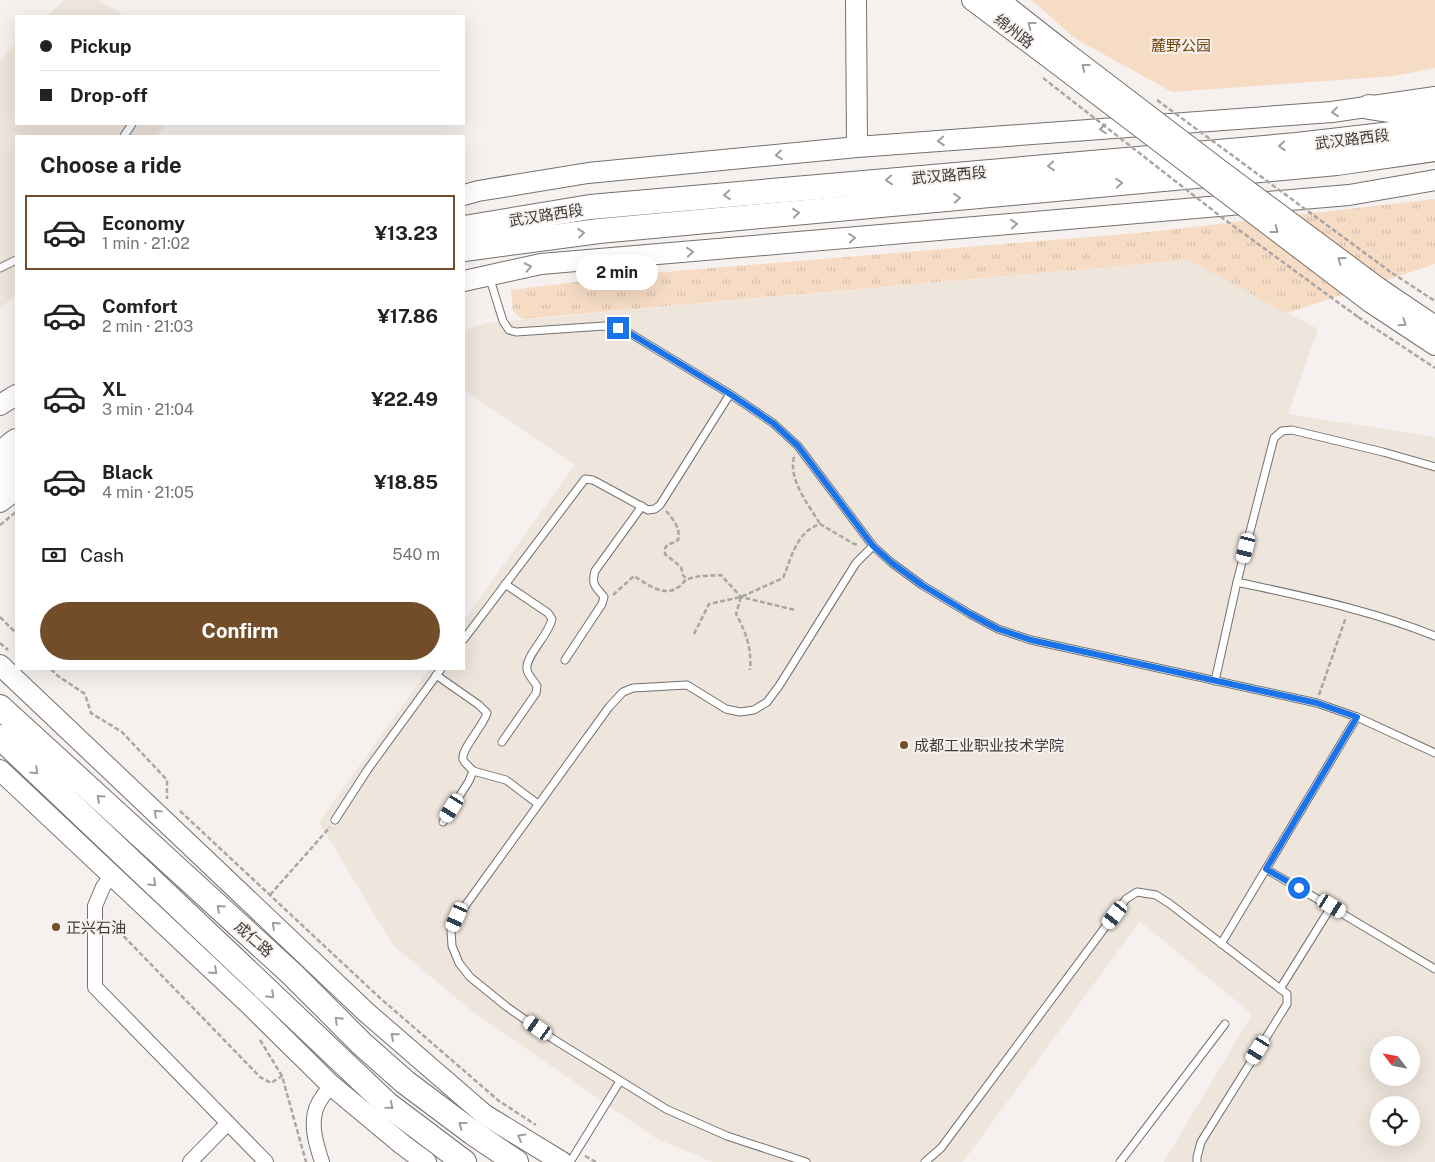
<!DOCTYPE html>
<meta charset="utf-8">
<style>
:root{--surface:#fff;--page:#f2f2f2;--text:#222;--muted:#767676;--line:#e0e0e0;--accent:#734d2a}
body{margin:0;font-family:"Public Sans","Noto Sans SC",sans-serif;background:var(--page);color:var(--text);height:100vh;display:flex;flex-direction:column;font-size:19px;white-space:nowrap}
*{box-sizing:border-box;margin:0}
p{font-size:16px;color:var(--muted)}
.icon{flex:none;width:28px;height:28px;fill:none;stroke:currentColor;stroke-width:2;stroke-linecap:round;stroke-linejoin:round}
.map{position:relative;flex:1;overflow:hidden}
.drawer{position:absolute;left:15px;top:135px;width:450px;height:535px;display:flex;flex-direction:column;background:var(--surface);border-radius:0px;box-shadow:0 5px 20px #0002}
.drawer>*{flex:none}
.top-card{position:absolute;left:15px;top:15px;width:450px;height:110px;border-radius:0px;box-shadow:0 5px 20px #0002;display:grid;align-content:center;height:110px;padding:0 25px;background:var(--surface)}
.needle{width:32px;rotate:302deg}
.fabs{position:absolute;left:1370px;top:1036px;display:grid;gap:10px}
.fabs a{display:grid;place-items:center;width:50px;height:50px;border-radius:50%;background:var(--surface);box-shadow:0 5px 20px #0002;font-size:25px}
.end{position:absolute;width:22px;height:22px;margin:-11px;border:6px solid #1a73e8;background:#fff;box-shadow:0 0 0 2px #fff}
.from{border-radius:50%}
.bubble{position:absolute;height:35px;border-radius:18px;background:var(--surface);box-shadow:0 5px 20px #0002;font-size:16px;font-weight:700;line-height:35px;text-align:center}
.car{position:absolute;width:15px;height:30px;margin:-15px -8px;border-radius:6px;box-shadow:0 0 4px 1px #0007;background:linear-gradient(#fff 24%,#345 0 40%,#fff 0 76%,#345 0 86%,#fff 0)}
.top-card b{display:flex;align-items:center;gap:18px;height:48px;font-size:19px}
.top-card b+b{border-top:1px solid var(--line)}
.top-card i{width:12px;height:12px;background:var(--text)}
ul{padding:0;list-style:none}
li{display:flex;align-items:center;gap:15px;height:75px;margin:0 10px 8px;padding:0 15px;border:2px solid transparent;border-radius:0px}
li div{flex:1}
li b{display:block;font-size:19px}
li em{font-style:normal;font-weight:700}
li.on{border-color:var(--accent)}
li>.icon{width:45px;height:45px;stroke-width:1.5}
h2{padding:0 25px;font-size:22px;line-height:60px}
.pay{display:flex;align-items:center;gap:12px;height:55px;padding:0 25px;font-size:19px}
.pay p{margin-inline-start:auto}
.action{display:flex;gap:10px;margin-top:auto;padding:10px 25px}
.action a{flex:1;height:58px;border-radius:30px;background:var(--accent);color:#fff;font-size:20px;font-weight:700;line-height:58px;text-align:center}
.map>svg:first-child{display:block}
</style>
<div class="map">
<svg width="1435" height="1162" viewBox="0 0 1435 1162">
<defs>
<pattern id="grass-tufts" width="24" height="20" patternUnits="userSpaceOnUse" patternTransform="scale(1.25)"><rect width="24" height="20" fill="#f6dcc5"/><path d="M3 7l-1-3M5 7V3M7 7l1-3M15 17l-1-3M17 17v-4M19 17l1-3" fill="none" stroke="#d4beaa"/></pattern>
</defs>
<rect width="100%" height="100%" fill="#f6f1ee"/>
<g fill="#eee5dc" fill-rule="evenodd">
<polygon points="64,0 98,0 125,16 47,16"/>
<polygon points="16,44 16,124 165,124 157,136 16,136 16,295 0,308 0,59"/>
<path d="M1187 260 1318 329 1288 414 1435 437V1162H1164L1252 1014 1140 921 963 1162H713L657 1139 472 1011 393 945 319 822 429 669H464V620L575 465 464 390V330L487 323ZM1379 1045H1411V1078H1379ZM1379 1105H1411V1138H1379Z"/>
</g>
<polygon fill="url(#grass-tufts)" points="1435,199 1435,264 1287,313 1187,260 522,319 513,311 511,290 640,274 1150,232"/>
<polygon fill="#f6dcc5" points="1031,0 1435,0 1435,68 1394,76 1172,92 1076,39"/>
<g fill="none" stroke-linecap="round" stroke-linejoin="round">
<defs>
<g id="service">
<polyline points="124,136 132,124"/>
<polyline points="0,268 16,260"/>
<polyline points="489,276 503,321 509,330 516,332 604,326 618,328 631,334 730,394 773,423 798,446 873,546 892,563 922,585 970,614 998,629 1031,640 1317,703 1357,717 1435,753"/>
<path d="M1237 582C1305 597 1371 610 1435 636"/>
<polyline points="464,639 585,479 593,480 648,510 655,509 660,505 730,394"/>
<path d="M565 660 602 604 604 597C596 587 591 585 595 571L642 506"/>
<path d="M436 675 479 705 487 713C484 725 461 749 463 759 464 763 470 767 473 771L469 781 443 822"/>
<polyline points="1215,681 1237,582 1274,438 1282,431 1292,430 1383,452 1435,467"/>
<path d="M502 742 536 693 537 686C534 681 527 674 527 669 525 656 549 635 552 619L548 613 505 584"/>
<polyline points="473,771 506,780 538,804"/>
<polyline points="335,820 368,769 441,669"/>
<polyline points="1266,869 1331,907"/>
<polyline points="1221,944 1357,717"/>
<polyline points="1280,989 1331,907 1435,969"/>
<polyline points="570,1162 620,1081"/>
<polyline points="806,1162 727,1136 666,1109 553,1039 507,1007 470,977 459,963 452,946 451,930 457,917 609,707 623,692 633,688 687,685 726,709 740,712 754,710 767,702 779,686 856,563 873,546"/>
<polyline points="925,1162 941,1148 1126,899 1137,892 1156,895 1170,904 1287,994 1287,1004 1201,1142 1197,1157 1197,1162"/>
<polyline points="1120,1162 1225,1024"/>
</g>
<g id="minor">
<polyline points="112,875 103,887 95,906 95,987 266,1162"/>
<polyline points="190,1162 228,1123"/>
<path d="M322 1162C316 1144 309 1122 318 1104 321 1098 327 1091 331 1085"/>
</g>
<g id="secondary">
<polyline points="856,0 857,147"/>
<polyline points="972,0 1056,63"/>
<polyline points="999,0 1064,51"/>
<polyline points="464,195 478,191 588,173 857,147 1332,112 1435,97"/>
<polyline points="464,281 541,264 1349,195 1435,180"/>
<polyline points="1380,289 1435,326"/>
<polyline points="1370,302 1435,345"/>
<polyline points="0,405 16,395"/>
<polyline points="0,502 16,490"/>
<polyline points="0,665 367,1013 485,1115 562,1162"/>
<polyline points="0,770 250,1005 331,1085 403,1145 426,1162"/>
</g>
<g id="trunk">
<polyline points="1369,107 1435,117"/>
<polyline points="464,228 590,207 1297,145 1435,129"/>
<polyline points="464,249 599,231 1337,163 1435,149"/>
<polyline points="0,454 16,441"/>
<polyline points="0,479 16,467"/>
<polyline points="0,707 292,974 362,1044 405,1082 473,1133 516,1162"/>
<polyline points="0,737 387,1104 464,1162"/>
</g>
</defs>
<use href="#service" stroke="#75716e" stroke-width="9"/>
<use href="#minor" stroke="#75716e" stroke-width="16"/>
<use href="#secondary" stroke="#75716e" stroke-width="22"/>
<use href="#trunk" stroke="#75716e" stroke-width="26"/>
<g stroke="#aaa6a4" stroke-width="2.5" stroke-dasharray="5 2.5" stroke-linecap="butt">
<polyline points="1392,273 1435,301"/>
<polyline points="1358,317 1435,368"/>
<path d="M794 457C788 480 809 505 820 524"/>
<path d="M666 511C674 520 681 529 678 540L673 543 668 544 665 548V554L681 567 683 575 687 580"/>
<polyline points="0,525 16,512"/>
<path d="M613 595 634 576C647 584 663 597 677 588 681 586 683 582 686 580 696 575 711 576 721 575L741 597 795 610"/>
<path d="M741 597 736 614C746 632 752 649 750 670"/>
<polyline points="0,617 16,633"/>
<path d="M694 634 709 604 741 597 783 578C792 557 796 532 820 524L854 544 859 545"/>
<polyline points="0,643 8,650"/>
<polyline points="51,669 58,676 85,694 91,713 122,732 167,780 167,799"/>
<polyline points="1319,695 1346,617"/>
<polyline points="180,811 380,998 499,1101 536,1125"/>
<polyline points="270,895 330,827"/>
<polyline points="108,920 260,1077 271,1083 282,1076"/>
<polyline points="260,1040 282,1076 306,1162"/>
<polyline points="585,1156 596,1162"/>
</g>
<use href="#service" stroke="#fff" stroke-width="7"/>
<use href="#minor" stroke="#fff" stroke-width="14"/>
<use href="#secondary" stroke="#fff" stroke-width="20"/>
<use href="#trunk" stroke="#fff" stroke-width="24"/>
<defs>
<g id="secondary-bridge">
<polyline points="1064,51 1220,170 1380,289"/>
<polyline points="1056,63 1370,302"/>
</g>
</defs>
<use href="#secondary-bridge" stroke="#75716e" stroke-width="22" stroke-linecap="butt"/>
<g stroke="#aaa6a4" stroke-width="2.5" stroke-dasharray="5 2.5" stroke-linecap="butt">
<polyline points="1043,78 1224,219 1358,317"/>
<polyline points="1157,100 1392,273"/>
</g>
<use href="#secondary-bridge" stroke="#fff" stroke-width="20"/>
</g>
<defs><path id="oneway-chevron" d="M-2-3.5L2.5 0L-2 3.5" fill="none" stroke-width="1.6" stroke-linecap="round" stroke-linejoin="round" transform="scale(1.25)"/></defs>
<g stroke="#9e9e9c">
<use href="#oneway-chevron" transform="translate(1031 25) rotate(-142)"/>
<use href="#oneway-chevron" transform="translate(1085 67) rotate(-143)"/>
<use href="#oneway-chevron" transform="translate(1335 112) rotate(173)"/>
<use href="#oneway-chevron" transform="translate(1103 129) rotate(176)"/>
<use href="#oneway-chevron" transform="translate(941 141) rotate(176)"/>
<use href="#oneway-chevron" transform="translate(1282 146) rotate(175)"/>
<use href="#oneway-chevron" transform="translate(779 155) rotate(174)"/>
<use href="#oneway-chevron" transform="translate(1051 166) rotate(175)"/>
<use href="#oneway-chevron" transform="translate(889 180) rotate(175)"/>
<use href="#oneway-chevron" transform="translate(1119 183) rotate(-5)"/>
<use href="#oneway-chevron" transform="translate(727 195) rotate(175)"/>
<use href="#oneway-chevron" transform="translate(957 198) rotate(-5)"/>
<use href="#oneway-chevron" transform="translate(796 213) rotate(-5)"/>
<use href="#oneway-chevron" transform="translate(1014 224) rotate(-5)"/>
<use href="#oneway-chevron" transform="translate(1275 230) rotate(37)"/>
<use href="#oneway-chevron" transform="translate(581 233) rotate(-7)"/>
<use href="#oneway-chevron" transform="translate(852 238) rotate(-5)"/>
<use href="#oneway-chevron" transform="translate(690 252) rotate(-5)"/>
<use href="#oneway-chevron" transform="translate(1341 260) rotate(-144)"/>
<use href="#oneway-chevron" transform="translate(528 267) rotate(-12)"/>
<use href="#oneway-chevron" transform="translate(1403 323) rotate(34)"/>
<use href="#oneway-chevron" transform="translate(35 771) rotate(44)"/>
<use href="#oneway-chevron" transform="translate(100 798) rotate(-138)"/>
<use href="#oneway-chevron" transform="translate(157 813) rotate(-137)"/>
<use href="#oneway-chevron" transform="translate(153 883) rotate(44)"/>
<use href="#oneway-chevron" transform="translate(220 908) rotate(-138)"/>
<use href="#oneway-chevron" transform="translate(275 925) rotate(-137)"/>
<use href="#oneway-chevron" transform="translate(214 971) rotate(43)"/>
<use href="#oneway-chevron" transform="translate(271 995) rotate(43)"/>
<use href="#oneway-chevron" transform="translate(338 1020) rotate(-135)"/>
<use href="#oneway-chevron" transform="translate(394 1036) rotate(-139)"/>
<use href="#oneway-chevron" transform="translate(390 1106) rotate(39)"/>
<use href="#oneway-chevron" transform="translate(462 1125) rotate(-143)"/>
<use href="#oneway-chevron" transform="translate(521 1137) rotate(-149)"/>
</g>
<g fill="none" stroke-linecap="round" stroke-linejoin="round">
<polyline stroke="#1a73e8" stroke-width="6" points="618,328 631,334 730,394 773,423 798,446 873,546 892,563 922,585 970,614 998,629 1031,640 1317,703 1357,717 1266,869 1299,888"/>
</g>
<g fill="#734d2a" stroke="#f6f1ee" stroke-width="2">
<circle cx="904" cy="745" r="5"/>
<circle cx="56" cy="927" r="5"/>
</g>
<g text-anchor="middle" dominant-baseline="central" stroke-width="4" stroke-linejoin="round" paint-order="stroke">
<g font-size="15" fill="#3e3c3a" stroke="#f6f1ee">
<text transform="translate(1014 31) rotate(37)">绵州路</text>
<text transform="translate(1352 139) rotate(-7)">武汉路西段</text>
<text transform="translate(949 175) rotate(-5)">武汉路西段</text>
<text transform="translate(546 215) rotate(-9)">武汉路西段</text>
<text transform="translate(254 939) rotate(42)">成仁路</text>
</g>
<g font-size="15" fill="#73430c" stroke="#f6f1ee">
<text x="1181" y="45">麓野公园</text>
</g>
<g font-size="15" fill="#3e3c3a" stroke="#f6f1ee" text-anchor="start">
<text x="914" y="745">成都工业职业技术学院</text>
<text x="66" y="927">正兴石油</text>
</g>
</g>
</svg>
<div class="fabs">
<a><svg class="needle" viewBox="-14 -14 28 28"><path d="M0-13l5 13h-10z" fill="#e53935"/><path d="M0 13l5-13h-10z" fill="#767676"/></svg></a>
<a><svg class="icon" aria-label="locate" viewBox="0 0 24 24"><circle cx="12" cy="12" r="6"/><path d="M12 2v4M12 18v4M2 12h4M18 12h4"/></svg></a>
</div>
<i class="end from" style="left:1299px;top:888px"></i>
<i class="end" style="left:618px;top:328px"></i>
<div class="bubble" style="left:576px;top:255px;width:82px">2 min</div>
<i class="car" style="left:1246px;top:548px;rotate:194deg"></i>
<i class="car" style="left:452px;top:808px;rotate:212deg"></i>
<i class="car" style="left:1332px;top:906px;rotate:121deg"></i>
<i class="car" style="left:1115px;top:915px;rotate:217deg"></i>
<i class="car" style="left:457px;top:917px;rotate:204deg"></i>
<i class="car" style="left:538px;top:1028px;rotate:305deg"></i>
<i class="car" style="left:1258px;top:1050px;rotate:212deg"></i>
<div class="top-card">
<b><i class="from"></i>Pickup</b>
<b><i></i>Drop-off</b>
</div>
<section class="drawer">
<h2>Choose a ride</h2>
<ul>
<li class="on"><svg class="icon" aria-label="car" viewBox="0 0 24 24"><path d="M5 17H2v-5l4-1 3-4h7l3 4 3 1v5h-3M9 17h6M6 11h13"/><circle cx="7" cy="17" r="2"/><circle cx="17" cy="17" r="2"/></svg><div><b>Economy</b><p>1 min · 21:02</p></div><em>¥13.23</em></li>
<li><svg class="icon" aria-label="car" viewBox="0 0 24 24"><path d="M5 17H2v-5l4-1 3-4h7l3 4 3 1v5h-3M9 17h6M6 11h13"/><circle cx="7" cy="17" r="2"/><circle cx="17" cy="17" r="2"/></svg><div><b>Comfort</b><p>2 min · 21:03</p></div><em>¥17.86</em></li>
<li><svg class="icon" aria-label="car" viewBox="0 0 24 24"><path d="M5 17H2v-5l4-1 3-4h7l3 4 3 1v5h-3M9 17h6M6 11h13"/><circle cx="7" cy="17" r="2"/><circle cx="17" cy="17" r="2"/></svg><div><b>XL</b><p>3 min · 21:04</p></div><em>¥22.49</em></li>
<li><svg class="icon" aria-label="car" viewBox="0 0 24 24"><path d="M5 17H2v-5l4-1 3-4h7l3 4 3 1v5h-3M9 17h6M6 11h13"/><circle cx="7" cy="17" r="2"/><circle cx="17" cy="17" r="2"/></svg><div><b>Black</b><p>4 min · 21:05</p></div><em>¥18.85</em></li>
</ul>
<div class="pay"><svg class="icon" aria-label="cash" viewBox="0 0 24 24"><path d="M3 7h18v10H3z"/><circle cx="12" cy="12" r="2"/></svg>Cash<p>540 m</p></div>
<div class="action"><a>Confirm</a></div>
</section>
</div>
